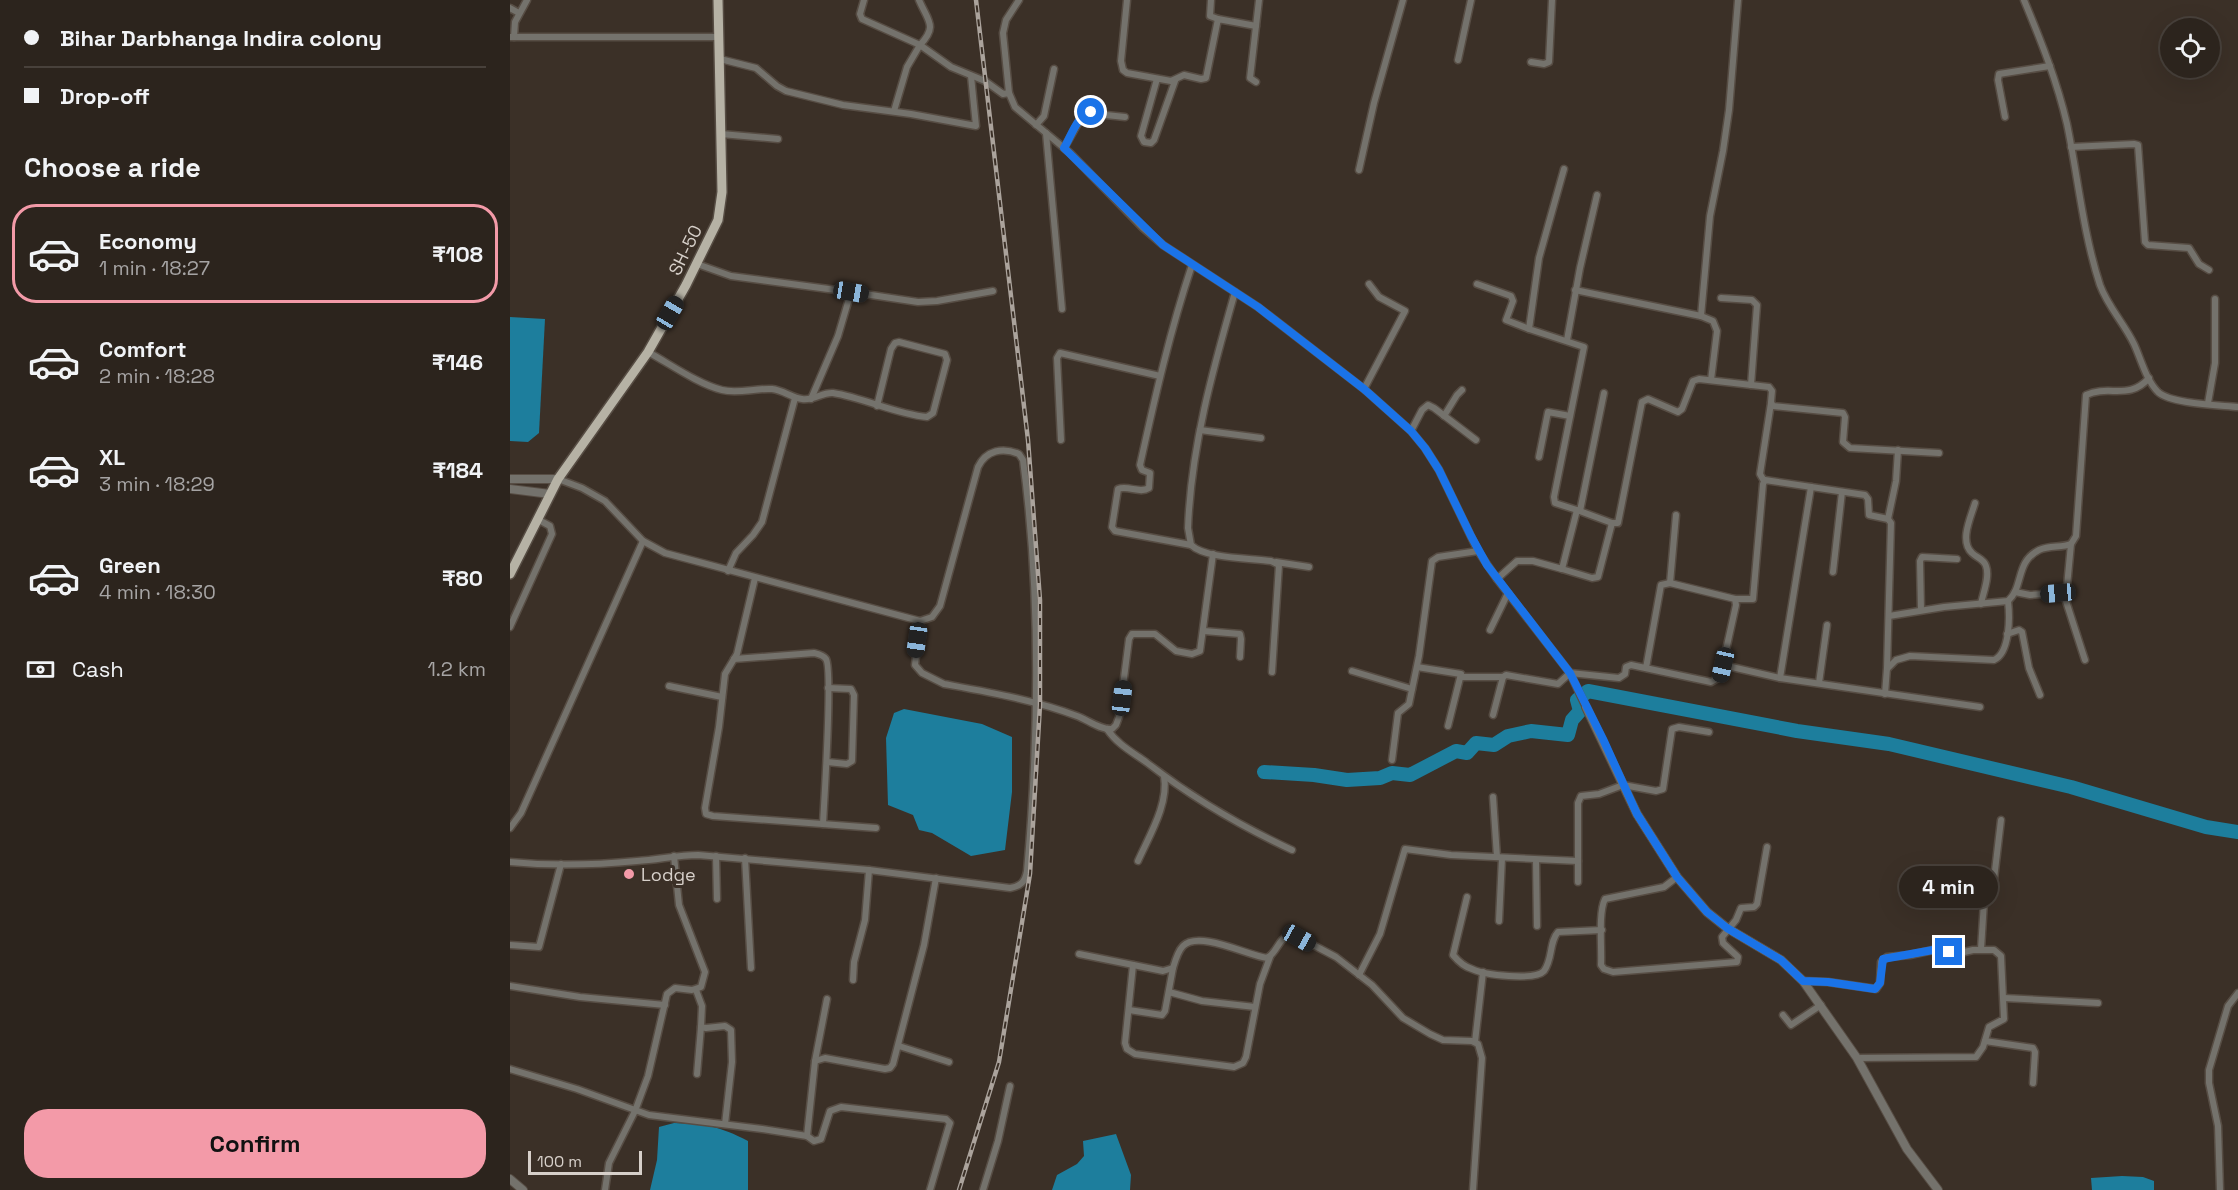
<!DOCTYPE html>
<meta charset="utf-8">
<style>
:root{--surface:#2c241d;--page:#38302a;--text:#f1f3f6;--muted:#a6a4a4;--line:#48413b;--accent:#f39aa8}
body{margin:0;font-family:"Space Grotesk",sans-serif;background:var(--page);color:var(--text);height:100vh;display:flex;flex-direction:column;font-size:22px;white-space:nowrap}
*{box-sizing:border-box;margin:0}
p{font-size:20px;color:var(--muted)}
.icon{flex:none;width:33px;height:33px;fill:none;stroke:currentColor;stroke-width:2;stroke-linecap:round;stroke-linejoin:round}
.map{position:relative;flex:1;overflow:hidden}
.drawer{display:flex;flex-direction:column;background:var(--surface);width:510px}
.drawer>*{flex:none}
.hud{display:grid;align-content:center;height:132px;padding:0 24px;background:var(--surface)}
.buttons{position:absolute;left:1650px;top:18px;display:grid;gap:12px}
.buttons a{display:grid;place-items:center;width:60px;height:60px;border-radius:50%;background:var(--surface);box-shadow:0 6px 24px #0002,0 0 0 2px var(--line);font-size:30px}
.scale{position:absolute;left:18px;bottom:15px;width:114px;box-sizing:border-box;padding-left:6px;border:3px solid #d7d0ca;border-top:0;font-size:16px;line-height:21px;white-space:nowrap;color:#d7d0ca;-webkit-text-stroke:4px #3b3027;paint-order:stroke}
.end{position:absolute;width:27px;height:27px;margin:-14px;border:8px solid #1a73e8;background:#fff;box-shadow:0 0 0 3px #fff}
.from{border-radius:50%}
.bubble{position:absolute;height:42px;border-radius:21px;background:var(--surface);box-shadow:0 6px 24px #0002,0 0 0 2px var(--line);font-size:20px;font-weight:700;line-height:42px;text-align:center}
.car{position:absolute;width:18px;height:36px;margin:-18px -9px;border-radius:8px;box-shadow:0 0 4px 2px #0007;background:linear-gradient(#222 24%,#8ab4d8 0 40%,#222 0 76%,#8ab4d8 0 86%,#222 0)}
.hud b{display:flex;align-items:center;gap:21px;height:57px;font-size:22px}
.hud b+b{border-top:2px solid var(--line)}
.hud i{width:15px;height:15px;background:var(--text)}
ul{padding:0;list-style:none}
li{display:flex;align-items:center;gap:18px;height:99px;margin:0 12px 9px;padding:0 12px;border:3px solid transparent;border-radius:24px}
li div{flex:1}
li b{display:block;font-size:22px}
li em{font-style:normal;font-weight:700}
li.current{border-color:var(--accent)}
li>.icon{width:54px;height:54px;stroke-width:1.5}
h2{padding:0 24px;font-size:27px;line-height:72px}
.pay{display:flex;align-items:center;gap:15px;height:66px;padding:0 24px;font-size:22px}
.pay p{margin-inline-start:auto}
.primary-button{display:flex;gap:12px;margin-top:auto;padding:12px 24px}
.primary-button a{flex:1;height:69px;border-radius:24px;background:var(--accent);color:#111;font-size:24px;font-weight:700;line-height:69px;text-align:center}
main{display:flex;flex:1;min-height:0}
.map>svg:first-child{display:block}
</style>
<main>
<section class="drawer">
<div class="hud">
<b><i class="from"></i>Bihar Darbhanga Indira colony</b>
<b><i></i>Drop-off</b>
</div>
<h2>Choose a ride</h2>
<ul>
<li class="current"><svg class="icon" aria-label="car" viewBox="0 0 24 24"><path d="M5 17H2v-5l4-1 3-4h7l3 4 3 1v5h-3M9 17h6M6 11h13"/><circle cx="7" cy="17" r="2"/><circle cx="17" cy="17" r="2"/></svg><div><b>Economy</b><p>1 min · 18:27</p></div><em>₹108</em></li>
<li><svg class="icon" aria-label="car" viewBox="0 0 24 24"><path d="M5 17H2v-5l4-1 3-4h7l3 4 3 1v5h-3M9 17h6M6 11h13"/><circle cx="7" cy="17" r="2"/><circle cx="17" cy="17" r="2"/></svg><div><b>Comfort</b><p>2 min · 18:28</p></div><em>₹146</em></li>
<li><svg class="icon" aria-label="car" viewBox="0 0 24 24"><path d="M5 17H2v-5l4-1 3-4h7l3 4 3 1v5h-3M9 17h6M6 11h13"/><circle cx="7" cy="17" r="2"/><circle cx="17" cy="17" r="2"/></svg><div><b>XL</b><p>3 min · 18:29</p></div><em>₹184</em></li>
<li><svg class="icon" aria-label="car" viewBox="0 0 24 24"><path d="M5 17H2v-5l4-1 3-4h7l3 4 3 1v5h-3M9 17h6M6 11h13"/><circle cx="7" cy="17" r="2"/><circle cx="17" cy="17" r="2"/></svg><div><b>Green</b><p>4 min · 18:30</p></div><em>₹80</em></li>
</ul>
<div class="pay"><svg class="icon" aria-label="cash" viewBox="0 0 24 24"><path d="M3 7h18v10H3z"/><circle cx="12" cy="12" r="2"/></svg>Cash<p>1.2 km</p></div>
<div class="primary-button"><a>Confirm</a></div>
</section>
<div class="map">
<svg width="1728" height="1190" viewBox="0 0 1728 1190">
<rect width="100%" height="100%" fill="#3b3027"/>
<g fill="#1d7e9d">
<polygon points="0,317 35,319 29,433 18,442 0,441"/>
<polygon points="394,709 472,724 502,737 502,792 495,850 461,856 422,833 409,830 403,815 378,805 376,738 384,713"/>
<path d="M164 1123C196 1124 209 1126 238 1141V1190H140L147 1160 149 1127Z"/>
<polygon points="606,1134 621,1175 620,1190 542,1190 547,1175 567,1164 574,1156 573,1141"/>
<polygon points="1612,1176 1633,1177 1644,1181 1644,1190 1582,1190 1581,1178"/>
</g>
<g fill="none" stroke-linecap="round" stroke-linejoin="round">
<polyline stroke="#1d7e9d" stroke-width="14" points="754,772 804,775 837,780 870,778 882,773 900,775 946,751 957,753 966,743 984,745 998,736 1021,731 1058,735 1062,720 1070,711 1067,700 1078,691 1287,731 1379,744 1561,787 1696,827 1728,832"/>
<defs>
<g id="minor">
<polyline points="354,0 350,14 352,19 410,45 397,67 384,111"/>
<path d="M409 0C418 21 428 26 410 45L441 67 475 81 493 94 499 93"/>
<polyline points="509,0 496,20 493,33 499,93 505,107 560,153 633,228 653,245 748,307 854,389 901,431 915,448 929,470 968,551 987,579 1060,673 1076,707"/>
<polyline points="617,0 611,61 613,70 617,73 661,81 674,75 691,79 696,78 708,19 746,26 749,0"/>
<polyline points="701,0 700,16 708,19"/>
<path d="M1514 0C1531 41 1547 81 1557 124 1568 177 1573 233 1590 285 1598 307 1614 323 1624 344 1631 359 1636 380 1648 392 1661 404 1709 405 1728 407"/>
<polyline points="0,8 9,13"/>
<polyline points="746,26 740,78 746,82"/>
<polyline points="0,37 209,37"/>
<polyline points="4,37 5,22 17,0"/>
<polyline points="210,59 246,68 267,86 276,91 333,105 401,114 466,126 461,76"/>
<polyline points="948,60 961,0"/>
<polyline points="1021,62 1034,64 1039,62 1042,0"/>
<polyline points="647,79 631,136 634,142 641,143 644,140 665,81"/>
<polyline points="1495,117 1488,80 1489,74 1540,66"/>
<polyline points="526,125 534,116 544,69"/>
<polyline points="536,133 552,309"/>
<polyline points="211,134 268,139"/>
<polyline points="1561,147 1624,144 1628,145 1635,242 1638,245 1679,248 1689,264 1699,270"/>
<polyline points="554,148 571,118 577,113 615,117"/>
<polyline points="849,170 864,103 893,0"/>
<polyline points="187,264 221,276 341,292 328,336 301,399"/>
<polyline points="967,284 1001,296 1003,301 996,320 1019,329"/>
<polyline points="1065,290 1191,316 1203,321 1207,331 1201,380"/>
<polyline points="341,292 408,302 427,301 483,291"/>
<path d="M725 292C703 369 681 447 678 528L681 545C696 559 740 558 761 561L769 565 762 672"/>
<polyline points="1211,298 1242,300 1247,305 1241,385"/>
<polyline points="1191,316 1200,216 1213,151 1219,110 1228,0"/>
<polyline points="1057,340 1070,268 1087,195"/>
<path d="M138 352C160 364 188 384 212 390 228 394 245 388 262 389 273 390 282 398 292 399 304 401 312 392 323 393 355 398 385 414 417 417L423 413 437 360 435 354 389 342 385 343 381 349 367 406"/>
<polyline points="854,389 895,311 869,297 859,284"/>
<polyline points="1698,403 1705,363 1705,299"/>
<polyline points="934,416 947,395 952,390"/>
<polyline points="690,430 751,438"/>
<polyline points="901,431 912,410 918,405 924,408 966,440"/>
<polyline points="551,440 547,358 550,353 650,376"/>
<polyline points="1029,457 1038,412 1060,416"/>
<polyline points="1254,481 1250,474 1261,403"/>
<path d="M1465 503C1461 517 1449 541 1462 553 1467 558 1474 559 1476 566 1480 577 1473 593 1471 604"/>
<polyline points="1067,510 1102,523 1108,523 1132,402 1138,399 1168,412 1172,409 1183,381 1189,379 1259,387 1262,391 1261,402 1263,406 1333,413 1335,417 1333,442 1340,448 1429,453"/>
<polyline points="1070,511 1094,393"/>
<polyline points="1378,519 1386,481 1388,450"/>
<path d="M681 545 605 531 602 527 608 489C618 485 630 494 639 488L640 473 632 470 630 465C645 397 660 331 682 265"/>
<polyline points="766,562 799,567"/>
<polyline points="1052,569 1082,578 1088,577 1102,523"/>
<polyline points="218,571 226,553 243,535 252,522 285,398"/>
<polyline points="1323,572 1332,492"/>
<polyline points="245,578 227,654 215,674 209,727 195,808 196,814 203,816 366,828"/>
<polyline points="987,579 1007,561 1023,561 1052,569 1067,510 1045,503 1044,497 1074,347 1019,329 1029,258 1054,169"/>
<polyline points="1160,583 1166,515"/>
<polyline points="1505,592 1520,595 1548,593 1554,595 1575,660"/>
<polyline points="1556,597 1561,544"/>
<polyline points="1225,599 1243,599 1253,484 1255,480 1355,495 1358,499 1359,515 1378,519 1381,523 1377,668 1375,694"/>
<polyline points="1411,610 1410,561 1412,557 1447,559"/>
<path d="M1379 616 1434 607 1498 601C1514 587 1505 562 1529 550 1540 545 1551 548 1561 544L1566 536 1576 395C1599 384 1619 401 1639 378"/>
<path d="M410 621 405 665 412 673 434 684C478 692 525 700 567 716 578 720 590 730 602 729L606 725 609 717 619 639 622 634H645L666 651 682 654 690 651 703 554"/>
<polyline points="0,627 42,534 40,526 27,519"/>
<polyline points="980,630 998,593"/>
<polyline points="694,631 730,634 731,639 730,657"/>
<polyline points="1497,634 1509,630 1512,632 1519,668 1530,695"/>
<path d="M224 659 304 653C308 654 313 655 316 659 323 670 314 803 313 824"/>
<polyline points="1213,665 1270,678 1470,707"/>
<polyline points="907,667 951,674 938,726"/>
<path d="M1378 668 1386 660 1400 656 1484 660C1500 653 1500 617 1498 601"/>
<polyline points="842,671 902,689"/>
<polyline points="952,677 993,677"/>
<polyline points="1270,678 1301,487"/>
<polyline points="1309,683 1317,625"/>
<polyline points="159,686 212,697"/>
<polyline points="983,715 993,677 996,675 1048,684 1060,673 1109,678 1115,674 1116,667 1121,665 1201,682 1210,677 1226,605 1225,599 1160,583 1151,585 1136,668"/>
<path d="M597 729C607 744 622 752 636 762 681 797 730 826 782 850"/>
<polyline points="882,760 888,713 899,704 909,656 922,561 928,557 968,551"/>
<polyline points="317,762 337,764 342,761 344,695 341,689 318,688"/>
<polyline points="983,797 987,857"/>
<polyline points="0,828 11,813 133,541"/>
<polyline points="206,856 207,899"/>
<polyline points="235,858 241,968"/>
<polyline points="1026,860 1027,926"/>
<path d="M628 861C639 836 659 804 654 776"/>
<path d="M0 862C42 866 85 865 127 861 148 860 167 855 188 855L359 870 500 888C511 886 515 882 517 871 529 735 531 596 513 460L509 454C493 447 476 450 468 467L430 606 422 617 410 621 155 553 133 541 95 501 72 488 48 479"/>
<path d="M1167 877 1154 887 1095 899C1088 913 1092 948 1091 965L1094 969 1103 972 1227 962 1228 957 1213 943 1212 937 1226 920 1231 908 1244 907 1247 904 1257 847"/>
<polyline points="1068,882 1068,803 1071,796 1089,794 1113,785 1146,791 1153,789 1162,729 1169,727 1199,732"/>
<path d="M957 897 943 955C948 961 955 967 962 969 974 975 1025 981 1034 971 1043 959 1039 942 1048 932L1092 930"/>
<polyline points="989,921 992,858"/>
<polyline points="0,945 29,947 51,864"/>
<polyline points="1471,949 1475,886 1477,882 1482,882 1484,879 1491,820"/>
<path d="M569 954 653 971 663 968C665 961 668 951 673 946 689 930 739 956 757 958 767 953 768 939 779 935L790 938 826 957 862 985 893 1018 920 1034 933 1040 962 1041 968 1044 972 1058 963 1190"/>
<polyline points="623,965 615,1043 617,1049 625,1054 724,1067 733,1063 736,1057 750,984 760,957"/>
<polyline points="849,975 870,934 895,849 941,855 1068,861"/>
<polyline points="343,980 344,962 355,920 359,870"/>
<polyline points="1293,981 1318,982 1366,989 1370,983 1371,962 1377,957 1400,955 1423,950 1450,953 1463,950 1484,950 1491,956 1494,1019 1479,1027 1473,1047 1466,1057 1347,1058"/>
<polyline points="0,986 70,997 155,1005"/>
<polyline points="186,990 192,1006 191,1027 196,1028 215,1026 221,1030 222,1062 215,1124"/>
<polyline points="659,992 692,1001 745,1007"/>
<polyline points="1494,998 1588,1003"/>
<polyline points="619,1010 652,1015 655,1011 663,968"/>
<polyline points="1273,1015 1281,1025 1311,1005"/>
<polyline points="1475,1041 1523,1048 1525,1052 1523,1083"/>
<polyline points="965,1042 973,972"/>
<polyline points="389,1046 439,1062"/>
<polyline points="305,1061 317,999"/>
<polyline points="0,1069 67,1089 139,1115 252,1129 297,1136 304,1141 311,1139 320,1111 331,1107 436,1119 440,1123 438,1129 420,1190"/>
<polyline points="187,1074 191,1027"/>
<polyline points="297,1136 305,1061 315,1058 375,1069 380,1068 383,1064 414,945 426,878"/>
<polyline points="95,1190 99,1163 125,1111 138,1076 157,994 165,988 182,990 191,987 195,972 169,905 164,856"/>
<polyline points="473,1190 488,1141 500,1086"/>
<polyline points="1710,1190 1708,1126 1699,1083 1699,1070 1718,1006 1728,993"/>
</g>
<g id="tertiary">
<polyline points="0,479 48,479"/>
<polyline points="0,489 40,494"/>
<polyline points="1076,707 1127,814 1167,877 1197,912 1217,928 1271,960 1293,981 1347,1058 1397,1149 1428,1190"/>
<polyline points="0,1179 13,1190"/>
</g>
<polyline id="primary" points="0,574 48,479 138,352 176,285 208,220 212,192 208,0"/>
</defs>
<use href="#minor" stroke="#574d44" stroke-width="9"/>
<use href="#tertiary" stroke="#574d44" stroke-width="10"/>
<use href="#primary" stroke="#574d44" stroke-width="12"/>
<use href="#minor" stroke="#74726c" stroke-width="6"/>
<use href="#tertiary" stroke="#74726c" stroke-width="8"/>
<use href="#primary" stroke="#b6b2a5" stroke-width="9"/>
<defs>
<polyline id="rail" points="449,1190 489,1062 520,874 530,705 530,600 518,440 466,0"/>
</defs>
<use href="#rail" stroke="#aba39c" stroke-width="4.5"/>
<use href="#rail" stroke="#3b3027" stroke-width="2" stroke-dasharray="7" stroke-linecap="butt"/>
</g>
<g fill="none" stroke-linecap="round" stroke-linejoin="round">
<path stroke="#1a73e8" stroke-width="8" d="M581 112C567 115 561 137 554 148L653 245 748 307 854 389 901 431 915 448 929 470 961 536 977 565 1060 673 1093 739 1127 814 1167 877 1197 912 1217 928 1271 960 1293 981 1318 982 1365 989 1370 983 1373 959 1423 950 1439 952"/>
</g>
<circle fill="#f39aa8" stroke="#3b3027" stroke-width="2" cx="119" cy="874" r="6"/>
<g text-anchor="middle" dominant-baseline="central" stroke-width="6" stroke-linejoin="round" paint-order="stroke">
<g font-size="18" fill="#d7d0ca" stroke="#3b3027">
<text transform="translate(175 250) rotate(-64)">SH-50</text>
</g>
<g font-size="18" fill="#d7d0ca" stroke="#3b3027" text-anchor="start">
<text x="131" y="874">Lodge</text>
</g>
</g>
</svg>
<div class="buttons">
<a><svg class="icon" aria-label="locate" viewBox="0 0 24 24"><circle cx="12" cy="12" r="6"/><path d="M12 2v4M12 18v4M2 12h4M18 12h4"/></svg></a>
</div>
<div class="scale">100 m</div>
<i class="end from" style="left:581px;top:112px"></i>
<i class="end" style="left:1439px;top:952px"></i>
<div class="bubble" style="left:1389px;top:866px;width:99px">4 min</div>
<i class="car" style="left:341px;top:292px;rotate:99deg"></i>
<i class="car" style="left:160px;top:313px;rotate:30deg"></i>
<i class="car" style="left:1548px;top:593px;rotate:265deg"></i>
<i class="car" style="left:407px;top:640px;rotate:188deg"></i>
<i class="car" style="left:1213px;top:665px;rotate:193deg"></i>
<i class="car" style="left:612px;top:698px;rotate:7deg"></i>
<i class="car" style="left:789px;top:938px;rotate:119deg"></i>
</div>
</main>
